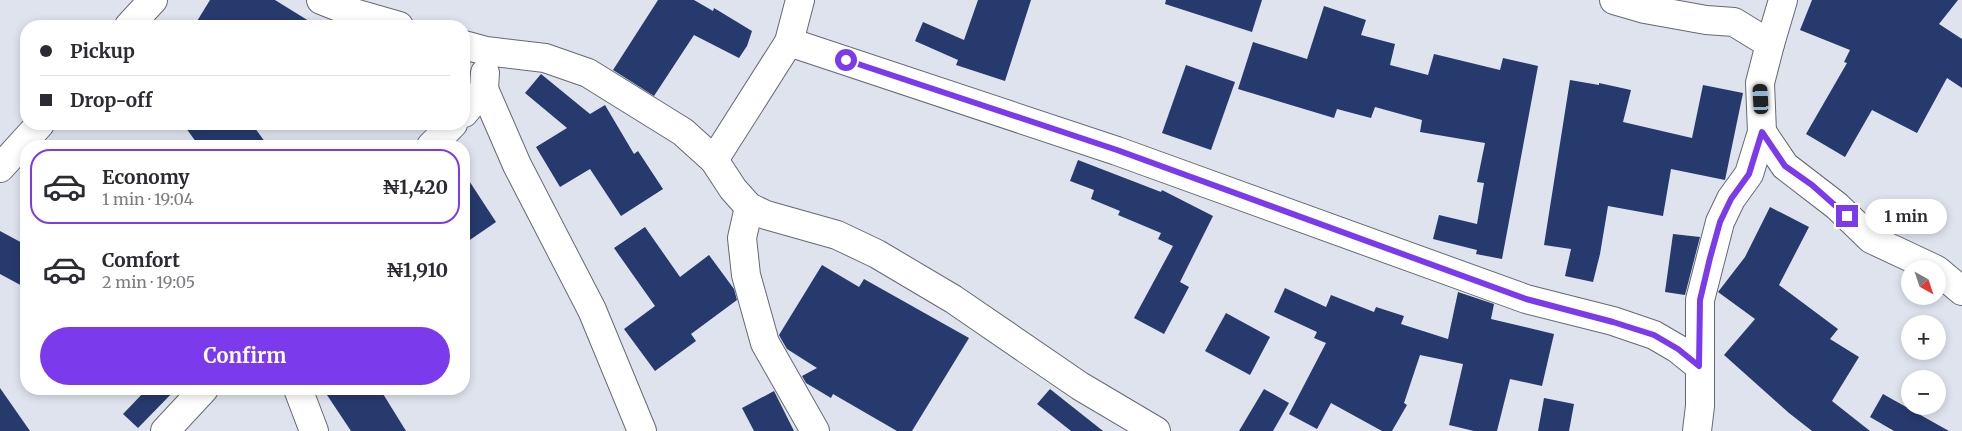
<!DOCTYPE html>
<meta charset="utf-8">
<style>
:root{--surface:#fff;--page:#f7f7f7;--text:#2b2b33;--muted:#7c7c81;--line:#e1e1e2;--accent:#7c3aed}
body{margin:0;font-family:Merriweather,serif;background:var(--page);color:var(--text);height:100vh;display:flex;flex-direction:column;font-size:19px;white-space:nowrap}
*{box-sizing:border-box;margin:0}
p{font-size:16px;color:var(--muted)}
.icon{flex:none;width:28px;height:28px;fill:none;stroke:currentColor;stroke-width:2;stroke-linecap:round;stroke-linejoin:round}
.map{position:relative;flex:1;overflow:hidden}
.details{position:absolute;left:20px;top:140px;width:450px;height:255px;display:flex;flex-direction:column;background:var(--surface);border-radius:20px;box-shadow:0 2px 8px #0003}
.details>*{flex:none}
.top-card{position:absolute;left:20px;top:20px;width:450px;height:110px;border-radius:20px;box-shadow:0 2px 8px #0003;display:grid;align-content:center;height:110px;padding:0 20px;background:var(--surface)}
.needle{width:32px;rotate:140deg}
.fabs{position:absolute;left:1901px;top:260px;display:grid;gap:10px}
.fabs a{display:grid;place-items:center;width:45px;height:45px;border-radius:50%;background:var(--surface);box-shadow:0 2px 8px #0003;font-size:25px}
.end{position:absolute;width:22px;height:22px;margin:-11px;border:6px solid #7c3aed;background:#fff;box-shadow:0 0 0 2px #fff}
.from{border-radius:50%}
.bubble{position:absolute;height:35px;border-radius:18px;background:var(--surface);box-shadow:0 2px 8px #0003;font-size:16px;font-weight:700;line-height:35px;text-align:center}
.car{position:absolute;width:15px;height:30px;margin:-15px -8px;border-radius:6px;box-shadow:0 0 4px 1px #0007;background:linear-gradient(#222 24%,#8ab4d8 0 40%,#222 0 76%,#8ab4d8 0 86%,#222 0)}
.top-card b{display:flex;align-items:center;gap:18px;height:48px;font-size:19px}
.top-card b+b{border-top:1px solid var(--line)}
.top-card i{width:12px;height:12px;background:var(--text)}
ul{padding:9px 0 0;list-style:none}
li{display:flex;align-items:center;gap:15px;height:75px;margin:0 10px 8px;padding:0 10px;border:2px solid transparent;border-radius:20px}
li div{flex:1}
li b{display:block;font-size:19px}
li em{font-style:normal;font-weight:700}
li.active{border-color:var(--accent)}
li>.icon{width:45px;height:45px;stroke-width:1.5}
.cta{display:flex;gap:10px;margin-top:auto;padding:10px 20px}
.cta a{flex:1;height:58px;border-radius:30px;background:var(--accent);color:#fff;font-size:20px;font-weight:700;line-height:58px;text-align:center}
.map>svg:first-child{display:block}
</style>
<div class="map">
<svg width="1962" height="431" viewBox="0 0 1962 431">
<rect width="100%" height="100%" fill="#dee3ee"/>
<g fill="#263a6d">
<polygon points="210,0 275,0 317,26 194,26"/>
<polygon points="658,0 694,0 713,11 714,8 752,31 747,46 739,58 694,35 654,96 613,70"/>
<polygon points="978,0 1031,0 1005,81 956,65 958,60 915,41 923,22 964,40"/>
<polygon points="1166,0 1262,0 1252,32 1165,4"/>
<polygon points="1812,0 1958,0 1939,24 1962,39 1962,88 1947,78 1917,133 1872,110 1845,157 1806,134 1847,63 1844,62 1850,50 1800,30"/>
<polygon points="1324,6 1366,20 1361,35 1395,44 1390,65 1428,75 1434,54 1500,70 1503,58 1538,66 1502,259 1476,254 1477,250 1433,239 1439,215 1477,224 1484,183 1477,182 1485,143 1420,132 1422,120 1375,107 1371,118 1337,109 1334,118 1238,89 1253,42 1307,59"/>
<polygon points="1186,65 1235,82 1211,150 1162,133"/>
<polygon points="541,74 590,114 605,105 634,154 638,151 663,189 621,216 590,169 560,187 536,147 567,128 525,93"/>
<polygon points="1570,80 1599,85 1599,83 1631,90 1623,122 1692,138 1703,85 1743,93 1725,180 1671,169 1663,216 1608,206 1600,254 1593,282 1565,276 1571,249 1544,245"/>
<polygon points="183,124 252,124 268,146 199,146"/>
<polygon points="1078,160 1161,192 1162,190 1213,216 1180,282 1189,287 1164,334 1134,318 1173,246 1158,239 1161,233 1118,215 1120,211 1091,199 1094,190 1070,181"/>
<polygon points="464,173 496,222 464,244"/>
<polygon points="1770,207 1809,227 1779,285 1838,329 1830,339 1859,357 1832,401 1870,431 1812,431 1789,413 1724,355 1755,319 1718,292 1745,257"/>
<polygon points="645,227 680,277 709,255 734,289 737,300 691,334 696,341 655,371 624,329 655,306 614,248"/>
<polygon points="0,231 26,245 26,288 0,274"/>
<polygon points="1673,234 1700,237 1685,295 1665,292"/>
<polygon points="822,265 859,287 864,279 969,338 912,431 897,431 833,394 831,398 806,383 802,376 817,368 787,349 780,337 779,335"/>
<polygon points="1285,288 1326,307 1331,295 1374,312 1376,307 1404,316 1401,324 1448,339 1458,292 1494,304 1491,319 1554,334 1542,386 1510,379 1497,431 1474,431 1449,425 1463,364 1420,355 1404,403 1407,405 1392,431 1382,431 1331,403 1317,429 1289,414 1326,343 1314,338 1317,332 1274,312"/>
<polygon points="1226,313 1270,337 1250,375 1205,351"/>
<polygon points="0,388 30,431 0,431"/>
<polygon points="147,389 176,389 138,428 123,414"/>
<polygon points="323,389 380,389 406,431 351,431"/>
<polygon points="1050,389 1103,431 1071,431 1037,404"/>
<polygon points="1264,389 1289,403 1273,431 1239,431"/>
<polygon points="774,391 794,431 754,431 742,408"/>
<polygon points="1883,394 1949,431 1894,431 1870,417"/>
<polygon points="1544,398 1574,404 1569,431 1538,431"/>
</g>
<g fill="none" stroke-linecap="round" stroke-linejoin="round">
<defs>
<g id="minor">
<polyline points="321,0 354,13 399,26"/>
<polyline points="1614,0 1645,9 1706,20 1734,22 1770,44 1760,83 1762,132 1749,174 1731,199 1720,222 1700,300 1700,406 1697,431"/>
<polyline points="129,26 153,0"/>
<polyline points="789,42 1117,151 1526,299 1613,321 1654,335 1678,349 1699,366"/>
<polyline points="1770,44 1783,0"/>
<polyline points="464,45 486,51 545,58 588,73 683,132 714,160 733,189 749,207 766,215 837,235 877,254 953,299 1080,386 1156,431"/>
<polyline points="484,89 517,165 592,310 642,431"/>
<polyline points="464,113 484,89 485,73"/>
<polyline points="1762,132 1785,166 1837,206 1871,239 1935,269"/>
<polyline points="431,146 453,124"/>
<polyline points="714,160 789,42 800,0"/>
<polyline points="0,168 40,124"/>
<polyline points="749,207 742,238 746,275 765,343 815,431"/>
<polyline points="1938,271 1962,291"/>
<polyline points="298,389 314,431"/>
<polyline points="165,431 204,389"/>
</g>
</defs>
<use href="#minor" stroke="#656973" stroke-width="30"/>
<use href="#minor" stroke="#fff" stroke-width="28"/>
</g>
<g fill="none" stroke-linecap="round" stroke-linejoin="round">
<polyline stroke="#7c3aed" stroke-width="6" points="846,60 1117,150 1526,299 1613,322 1654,335 1678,349 1699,366 1700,300 1710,258 1720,222 1731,199 1749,174 1762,132 1785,166 1812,185 1847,216"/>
</g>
</svg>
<div class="fabs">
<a><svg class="needle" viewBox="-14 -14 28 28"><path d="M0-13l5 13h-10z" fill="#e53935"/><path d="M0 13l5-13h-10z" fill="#7c7c81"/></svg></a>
<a>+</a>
<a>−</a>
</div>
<i class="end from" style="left:846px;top:60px"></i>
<i class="end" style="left:1847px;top:216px"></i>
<div class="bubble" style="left:1865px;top:199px;width:82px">1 min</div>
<i class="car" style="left:1761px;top:99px;rotate:357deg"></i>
<div class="top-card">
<b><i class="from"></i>Pickup</b>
<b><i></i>Drop-off</b>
</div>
<section class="details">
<ul>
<li class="active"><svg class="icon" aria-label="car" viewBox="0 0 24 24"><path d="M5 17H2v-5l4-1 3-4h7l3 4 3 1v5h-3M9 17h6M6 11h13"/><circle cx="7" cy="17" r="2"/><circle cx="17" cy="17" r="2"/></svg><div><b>Economy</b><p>1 min · 19:04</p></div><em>₦1,420</em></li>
<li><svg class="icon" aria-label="car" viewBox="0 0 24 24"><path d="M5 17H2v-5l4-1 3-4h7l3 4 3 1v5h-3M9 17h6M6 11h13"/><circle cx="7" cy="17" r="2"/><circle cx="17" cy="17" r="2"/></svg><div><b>Comfort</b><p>2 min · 19:05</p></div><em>₦1,910</em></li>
</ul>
<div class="cta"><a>Confirm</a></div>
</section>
</div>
